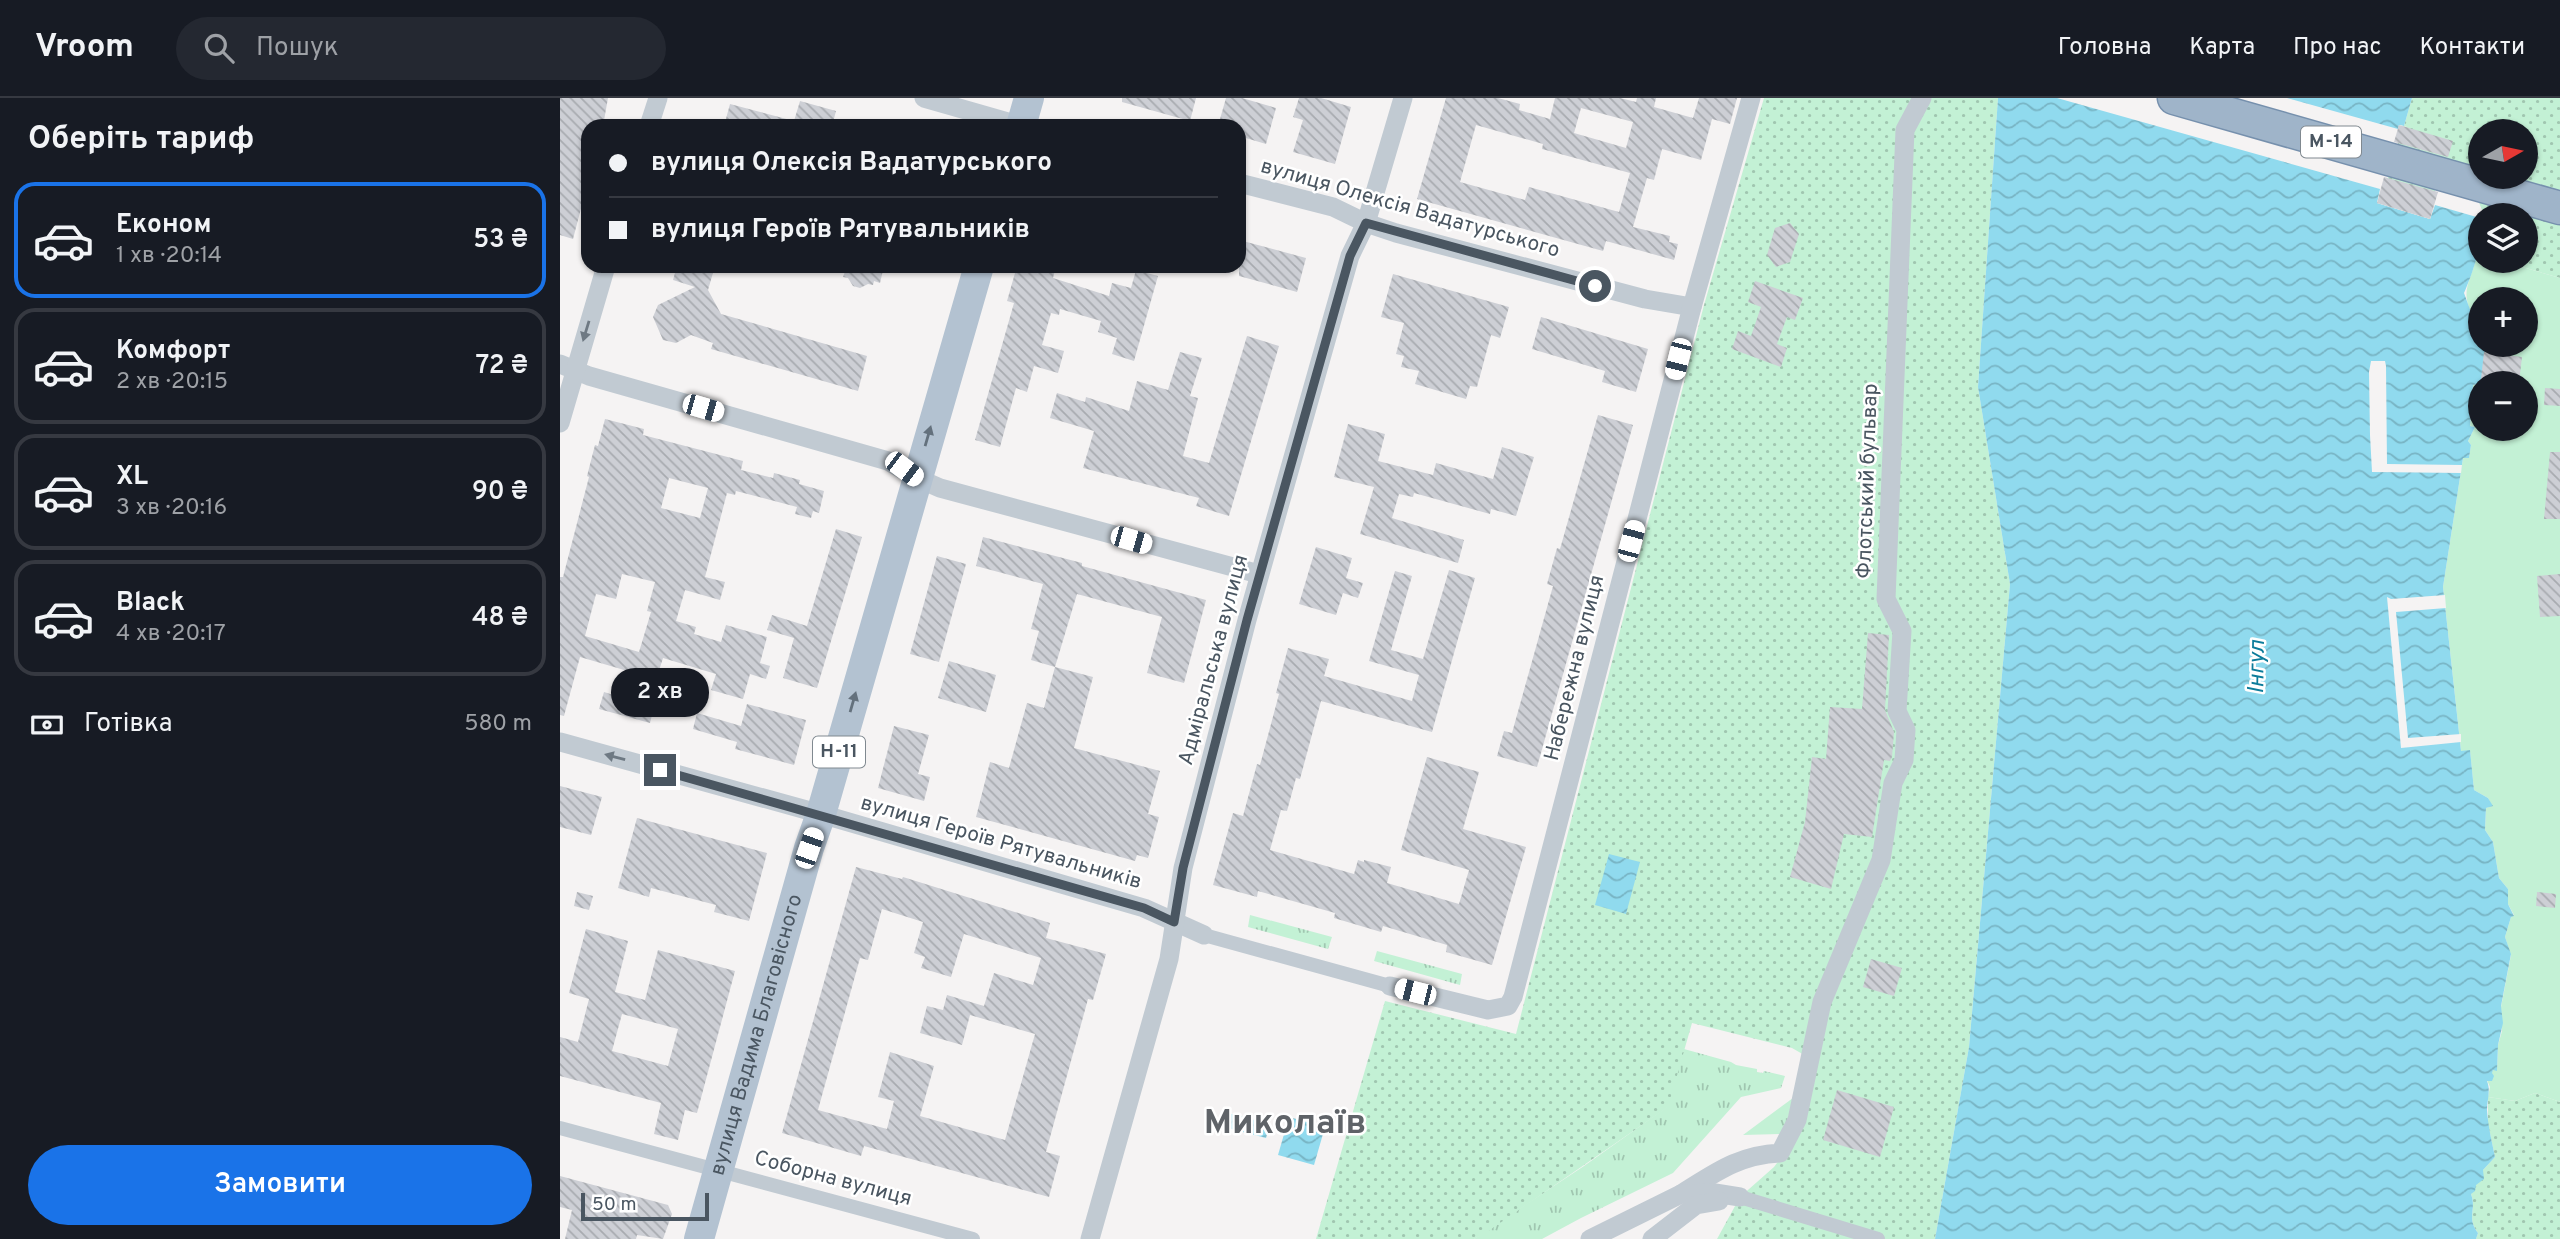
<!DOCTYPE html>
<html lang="uk">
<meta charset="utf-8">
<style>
:root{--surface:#171b24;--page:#242831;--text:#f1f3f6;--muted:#9ea1a6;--line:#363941;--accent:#1a73e8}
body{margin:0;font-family:Overpass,sans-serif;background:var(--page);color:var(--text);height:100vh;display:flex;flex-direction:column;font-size:26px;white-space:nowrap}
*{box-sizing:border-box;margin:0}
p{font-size:23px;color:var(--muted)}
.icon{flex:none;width:38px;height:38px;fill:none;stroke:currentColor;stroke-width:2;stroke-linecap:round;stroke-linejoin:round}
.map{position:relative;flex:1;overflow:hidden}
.details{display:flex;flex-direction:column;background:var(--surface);width:560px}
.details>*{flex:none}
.top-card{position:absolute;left:21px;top:21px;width:665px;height:154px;border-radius:21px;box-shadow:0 2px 5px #0004;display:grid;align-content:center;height:154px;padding:0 28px;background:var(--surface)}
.needle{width:46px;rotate:81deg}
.controls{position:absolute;left:1908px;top:21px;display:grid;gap:14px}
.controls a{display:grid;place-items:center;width:70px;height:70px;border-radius:50%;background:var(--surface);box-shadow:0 2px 5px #0004;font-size:35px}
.scale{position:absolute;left:21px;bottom:18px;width:128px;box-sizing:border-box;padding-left:7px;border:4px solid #4a5661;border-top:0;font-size:19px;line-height:24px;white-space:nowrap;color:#4a5661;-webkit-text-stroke:5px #fff;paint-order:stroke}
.end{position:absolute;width:32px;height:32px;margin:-16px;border:9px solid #4a5661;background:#fff;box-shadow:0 0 0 4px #fff}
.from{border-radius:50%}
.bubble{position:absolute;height:49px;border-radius:24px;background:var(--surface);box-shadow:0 2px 5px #0004;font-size:23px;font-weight:600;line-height:49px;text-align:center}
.car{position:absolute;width:21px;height:42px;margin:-21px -10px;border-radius:9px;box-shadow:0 0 5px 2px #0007;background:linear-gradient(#fff 24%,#345 0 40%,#fff 0 76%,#345 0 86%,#fff 0)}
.top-card b{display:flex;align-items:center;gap:24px;height:66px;font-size:26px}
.top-card b+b{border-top:2px solid var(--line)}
.top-card i{width:18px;height:18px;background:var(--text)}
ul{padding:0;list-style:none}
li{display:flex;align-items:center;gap:21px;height:116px;margin:0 14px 10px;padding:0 14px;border:4px solid var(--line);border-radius:21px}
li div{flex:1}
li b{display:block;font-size:26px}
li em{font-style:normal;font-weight:600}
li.selected{border-color:var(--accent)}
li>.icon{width:63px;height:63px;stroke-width:1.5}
h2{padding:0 28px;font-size:32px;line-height:84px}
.pay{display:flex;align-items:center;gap:18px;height:77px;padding:0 28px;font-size:26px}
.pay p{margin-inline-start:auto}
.cta{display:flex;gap:14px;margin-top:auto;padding:14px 28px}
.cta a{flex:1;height:80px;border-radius:42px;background:var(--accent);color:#fff;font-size:28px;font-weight:600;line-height:80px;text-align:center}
header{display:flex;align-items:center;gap:42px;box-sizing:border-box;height:98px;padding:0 35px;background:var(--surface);border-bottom:2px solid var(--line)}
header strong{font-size:33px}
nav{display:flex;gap:38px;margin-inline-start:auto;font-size:24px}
.search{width:490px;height:63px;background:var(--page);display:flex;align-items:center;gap:18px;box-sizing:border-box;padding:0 24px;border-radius:38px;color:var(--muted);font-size:26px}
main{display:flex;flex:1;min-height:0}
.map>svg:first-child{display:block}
</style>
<header>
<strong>Vroom</strong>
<div class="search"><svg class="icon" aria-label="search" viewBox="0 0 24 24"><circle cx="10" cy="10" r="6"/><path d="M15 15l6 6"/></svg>Пошук</div>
<nav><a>Головна</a><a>Карта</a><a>Про нас</a><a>Контакти</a></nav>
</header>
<main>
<section class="details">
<h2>Оберіть тариф</h2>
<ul>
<li class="selected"><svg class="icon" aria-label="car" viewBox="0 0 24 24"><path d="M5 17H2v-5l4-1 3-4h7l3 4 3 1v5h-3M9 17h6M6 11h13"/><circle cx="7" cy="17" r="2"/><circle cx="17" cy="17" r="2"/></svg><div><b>Економ</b><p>1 хв · 20:14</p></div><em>53 ₴</em></li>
<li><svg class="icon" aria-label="car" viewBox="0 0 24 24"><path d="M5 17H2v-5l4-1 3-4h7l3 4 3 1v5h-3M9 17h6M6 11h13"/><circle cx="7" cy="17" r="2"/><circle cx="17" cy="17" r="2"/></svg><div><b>Комфорт</b><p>2 хв · 20:15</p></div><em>72 ₴</em></li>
<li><svg class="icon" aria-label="car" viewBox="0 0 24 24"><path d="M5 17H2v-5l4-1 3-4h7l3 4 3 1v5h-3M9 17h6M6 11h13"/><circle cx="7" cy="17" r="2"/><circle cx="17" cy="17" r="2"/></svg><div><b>XL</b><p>3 хв · 20:16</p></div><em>90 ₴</em></li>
<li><svg class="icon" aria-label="car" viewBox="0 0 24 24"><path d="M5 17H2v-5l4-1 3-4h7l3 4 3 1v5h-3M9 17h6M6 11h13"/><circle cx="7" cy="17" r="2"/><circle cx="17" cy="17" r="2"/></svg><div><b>Black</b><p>4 хв · 20:17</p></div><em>48 ₴</em></li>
</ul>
<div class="pay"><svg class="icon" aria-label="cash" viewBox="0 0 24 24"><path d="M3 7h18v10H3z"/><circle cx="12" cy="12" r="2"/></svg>Готівка<p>580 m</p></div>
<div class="cta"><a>Замовити</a></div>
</section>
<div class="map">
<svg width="2000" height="1141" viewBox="0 0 2000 1141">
<defs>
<pattern id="grass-tufts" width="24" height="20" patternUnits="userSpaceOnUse" patternTransform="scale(1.75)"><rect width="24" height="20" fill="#c3f1d5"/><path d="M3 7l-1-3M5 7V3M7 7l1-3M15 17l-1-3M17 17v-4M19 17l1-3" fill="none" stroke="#a0c6b0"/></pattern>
<pattern id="park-dots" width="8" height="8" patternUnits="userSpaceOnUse" patternTransform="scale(1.75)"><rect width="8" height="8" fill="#c3f1d5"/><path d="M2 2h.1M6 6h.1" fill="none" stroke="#a0c6b0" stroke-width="1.8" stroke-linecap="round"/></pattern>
<pattern id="water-waves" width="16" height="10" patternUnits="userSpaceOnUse" patternTransform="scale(1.75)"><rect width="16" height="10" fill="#90daee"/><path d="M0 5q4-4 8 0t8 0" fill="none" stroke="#78b4c4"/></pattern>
<pattern id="building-back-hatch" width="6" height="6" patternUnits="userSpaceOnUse" patternTransform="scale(1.75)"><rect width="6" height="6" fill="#cdcfd5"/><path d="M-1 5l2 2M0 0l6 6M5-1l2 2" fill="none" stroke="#a8abb0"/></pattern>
</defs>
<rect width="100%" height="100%" fill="#f5f3f3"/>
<g fill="url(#grass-tufts)">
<polygon points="690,817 772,839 768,851 688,829"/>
<polygon points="817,853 902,876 900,887 814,863"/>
<polygon points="1124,951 1171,964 1176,967 1197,971 1197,974 1203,975 1204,973 1225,978 1221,990 1181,999 1113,1075 1021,1120 982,1141 914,1141 1024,1068 1107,1009"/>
<polygon points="1233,1000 1224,1036 1183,1037"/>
</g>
<g fill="url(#park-dots)" fill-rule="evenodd">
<polygon points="1204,0 1438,0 1418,289 1450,486 1409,949 1375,1141 1157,1141 1180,1099 1214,1069 1238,1037 1253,962 1232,950 1132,925 1108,1009 927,1134 914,1141 756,1141 825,903 956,936 1144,207"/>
<path d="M1852 0H2000V180L1942 163H1965V117H1920L1915 103 1870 121 1817 105 1839 27 1844 28ZM1920 33H1965V79H1920Z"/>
<path d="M1975 995 2000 1004V1141H1916L1918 1135C1906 1119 1917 1112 1911 1096L1923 1072 1935 1059 1928 1026V999L1955 1003Z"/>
</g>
<path fill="#c3f1d5" d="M1916 160H1920V163H1942L2000 180V1004L1975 995 1955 1003 1928 999 1930 989 1927 982 1933 972H1937L1938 947 1942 933 1941 909 1951 857 1945 839 1951 819 1954 817 1948 806V791L1939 780 1933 744 1925 732 1926 710 1932 708 1928 700 1914 692 1910 653H1901L1883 489 1903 360 1909 359 1911 347 1908 343 1915 329 1910 328 1913 287H1920V331H1965V285H1924L1925 247H1965V201H1920V228C1917 222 1914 220 1911 214 1900 192 1912 181 1916 160Z"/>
<g fill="url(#water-waves)">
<path d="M1438 0H1852L1844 28 1840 27 1817 105 1870 121 1885 70C1896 85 1910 99 1918 115 1928 133 1912 177 1904 195L1912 217 1917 221 1920 228V247H1925L1926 254H1924V284L1926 285 1913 287 1910 328 1915 329 1908 343 1911 347 1909 360H1903L1883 489 1901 653 1910 652 1914 692 1928 700 1933 708 1926 710 1925 732 1933 744 1939 780 1948 791V806L1954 818 1951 819 1945 839 1951 856 1941 908 1943 925 1938 947 1937 973 1933 972 1932 975 1934 978 1932 983H1927C1931 993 1927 1002 1927 1012 1928 1028 1932 1044 1935 1059L1923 1072 1924 1081 1916 1087 1915 1093 1911 1096C1917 1112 1906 1119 1918 1135L1916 1141H1375L1409 949 1450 486 1418 289Z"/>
<polygon points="1049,756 1080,764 1066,816 1035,807"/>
<polygon points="664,1014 710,1026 706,1040 660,1028"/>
<polygon points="729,1019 765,1029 754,1067 718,1057"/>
</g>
<g fill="#f5f3f3">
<polygon points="1497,0 1727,0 1838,31 1839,27 1847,29 1842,31 1821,103 1868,116 1882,69 1918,102 1924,117 1920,117 1920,120 1875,107 1870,121 1817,105 1820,91"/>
<polygon points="1811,263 1825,263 1826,268 1827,366 1902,367 1901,375 1812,374 1810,337 1809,274"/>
<polygon points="1885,497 1886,510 1836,514 1848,640 1901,636 1901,644 1841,650 1827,499 1831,501"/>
</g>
<g fill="url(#building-back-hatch)" fill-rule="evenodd">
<polygon points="0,0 48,0 43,28 28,28 28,65 21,89 28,91 28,105 23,103 13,141 0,137"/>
<polygon points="562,0 636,0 630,23 562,4"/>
<polygon points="666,0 682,0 716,10 706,46 679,38 679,28 658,28"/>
<polygon points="739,0 761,0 791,9 775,66 733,54 743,22 733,19"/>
<path d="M886 0H938L960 6 959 12 990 21 995 0H1060L1076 4 1077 0H1096L1094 9 1133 20 1139 0H1177L1170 26 1152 21 1141 62 1102 51 1094 82 1087 80 1073 129 1110 138 1109 144 1118 146 1114 162 1046 143 1043 153 857 101ZM1021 10 1073 24 1066 50 1014 35ZM916 27 983 46 982 51 1070 75 1059 114 969 89 965 102 900 84Z"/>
<polygon points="240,3 276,13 272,28 164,28 170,6 234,23"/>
<polygon points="1839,27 1893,43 1888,59 1834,44"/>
<polygon points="1824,79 1878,94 1870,121 1817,105"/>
<polygon points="1230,125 1239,136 1230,164 1216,169 1207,157 1215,130"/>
<polygon points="679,142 746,160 737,194 679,178"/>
<polygon points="117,168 155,168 148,192 161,216 307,258 298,293 151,251 153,245 131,237 116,245 103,242 93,219 98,207 135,189 113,182"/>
<polygon points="287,168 324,168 320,185 314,183 313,187 308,186 300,190 293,188 288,180 283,179"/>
<polygon points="457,168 496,168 493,180 549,198 552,185 571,190 576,172 598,178 574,263 552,256 557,240 538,234 541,223 500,211 499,217 491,215 482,247 504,253 498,275 474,268 467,294 456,290 440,349 415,342 454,205 447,203"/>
<polygon points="833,176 949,209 940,240 931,237 917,289 910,288 906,301 855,286 859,273 841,269 844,258 836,256 844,225 821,219"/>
<polygon points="1195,183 1243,200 1235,222 1227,219 1217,246 1227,250 1221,269 1172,251 1178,233 1191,238 1201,209 1188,204"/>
<polygon points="981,219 1088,251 1076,294 1042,284 1045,273 972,251"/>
<polygon points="687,238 719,248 669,418 636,408 639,400 523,370 534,333 490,320 497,295 525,304 526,299 569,313 577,283 608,292 620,254 642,260 630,298 638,300 623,358 649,365"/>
<polygon points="1924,254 1962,259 1959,285 1921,281"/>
<polygon points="1985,290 2000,291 2000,308 1984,307"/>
<polygon points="1038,317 1073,327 977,669 937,658 944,633 952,635 993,488 987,486 997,450 1000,451"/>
<path d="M45 321 84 331 83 337 183 363 181 372 213 380 214 375 240 382 239 386 264 393 259 415 253 413 251 420 235 416 237 409 176 393 175 397 167 395 145 479 165 484 160 502 125 492 116 523 136 529 134 536 161 544 166 527 207 539 200 565 210 568 206 581 190 576 183 601 151 592 156 576 103 560 96 582 87 579 79 604 94 609 90 625 39 611 44 594 63 600 71 574 20 559 4 618 0 617V479H3L29 379 27 378 35 347 38 348ZM109 380 148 390 140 420 101 410ZM62 476 95 484 87 513 91 514 79 554 25 538 36 496 56 501Z"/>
<polygon points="788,326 825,336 818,363 873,377 876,365 933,381 942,349 974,359 956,418 931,411 930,416 854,395 853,399 839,396 832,420 904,442 898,465 800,436 814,389 774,379"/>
<polygon points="1990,354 2000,354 2000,421 1984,421"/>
<polygon points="276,431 302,439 257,590 223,580 234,540 207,532 212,517 247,528"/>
<polygon points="423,439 522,465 522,468 646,502 624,585 587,575 602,519 517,496 495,569 471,562 479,533 471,531 483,486 416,468"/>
<polygon points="756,449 792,460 786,480 803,485 798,500 783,495 776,517 739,506"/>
<polygon points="377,458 406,466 379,564 350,556"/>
<polygon points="889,472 915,480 872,634 761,603 740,681 736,680 727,713 721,712 710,752 794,776 798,762 804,764 804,762 831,769 827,785 899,806 909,772 841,752 867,659 919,674 903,731 966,749 932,867 886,854 887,847 823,828 821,834 774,820 775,815 698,793 697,799 653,787 673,715 683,718 697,666 700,667 719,596 716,595 728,550 769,561 764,578 852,603 859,577 809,563 835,473 852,478 831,552 863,561"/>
<polygon points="2000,476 2000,518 1980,519 1977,478"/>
<polygon points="1308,535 1329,537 1325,612 1334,634 1332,659 1330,663 1324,662 1312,739 1284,736 1271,791 1230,779 1245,724 1252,659 1266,661 1270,609 1302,611"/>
<polygon points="389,563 436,577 426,614 378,600"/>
<polygon points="495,569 533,579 514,650 600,673 588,716 599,719 588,760 577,757 575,763 416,719 430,664 449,670 467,605 484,610"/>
<polygon points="187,606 246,622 234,667 175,651 177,644 133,631 137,615 181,628"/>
<polygon points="334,628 369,637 358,676 370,679 364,703 318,690"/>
<polygon points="0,688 42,699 31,737 0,729"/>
<polygon points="77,720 207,755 189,823 154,814 156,807 91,790 89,799 58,790"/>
<path d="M296 769 342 781 343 779 490 825 486 840 546 856 533 902 528 901 486 1054 500 1058 489 1099 304 1048 301 1058 222 1035ZM322 811 363 824 354 855 365 859 361 870 391 879 404 836 481 860 473 887 434 875 424 908 387 897 383 912 367 908 360 935 402 947 410 917 475 936 445 1042 360 1018 374 968 330 954 318 999 334 1003 327 1031 258 1012 300 860 308 862Z"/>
<polygon points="17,794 33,798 29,812 14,808"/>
<polygon points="1977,794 1996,796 1995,810 1976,808"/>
<path d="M26 831 68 843 55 894 85 902 98 852 175 873 137 1015 125 1012 118 1042 94 1036 101 1005 0 978V939L18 944 29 901 9 895ZM62 916 118 931 108 968 52 953Z"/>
<polygon points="1311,861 1342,870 1334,898 1303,889"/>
<polygon points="1277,992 1334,1009 1320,1059 1263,1042"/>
<polygon points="0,1078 108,1107 112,1116 103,1141 77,1137 76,1141 5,1141 12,1112 0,1109"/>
</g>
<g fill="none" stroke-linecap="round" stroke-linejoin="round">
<defs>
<polyline id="trunk" points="1614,0 2000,110"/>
</defs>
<use href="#trunk" stroke="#7690ad" stroke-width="35"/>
<g stroke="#c1cad2" stroke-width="14">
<polyline points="644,837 830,888"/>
<polyline points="0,1030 413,1141"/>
<polyline points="1180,1099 1318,1141"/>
</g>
<g stroke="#c1cad2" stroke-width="19">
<polyline points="364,0 462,28"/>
<polyline points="89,28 98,0"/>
<polyline points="679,85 773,109 806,125 836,135 1085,201 1132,209"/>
<polyline points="0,266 29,278 328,363 357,380 380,390 699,476"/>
<polyline points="0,325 46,168"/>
<polyline points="0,644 261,716 584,810 644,837"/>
<polyline points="830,888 928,912 948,908 953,899 1132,209 1191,0"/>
<path d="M1121 1096C1155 1075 1178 1057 1220 1055L1237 1022 1262 904 1321 762 1333 685 1344 662 1346 632 1337 613 1342 533 1326 501 1345 32 1362 0"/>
<polyline points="530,1141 609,861 623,770 687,522 790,158 806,125 843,0"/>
<polyline points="1030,1141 1121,1096 1155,1095 1180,1099"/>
<polyline points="1092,1141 1136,1107 1159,1103"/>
</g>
<g stroke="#b3c2d1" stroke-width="30">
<polyline points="461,28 469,0"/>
<path id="s1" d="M139 1141 249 750 261 716 419 168"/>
</g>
<use href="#trunk" stroke="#9fb4c9" stroke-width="32"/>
</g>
<defs><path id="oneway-solid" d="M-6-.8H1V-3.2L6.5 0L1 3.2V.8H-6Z" transform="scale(1.75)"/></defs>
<g fill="#6e7983">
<use href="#oneway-solid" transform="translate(26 233) rotate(107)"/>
<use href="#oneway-solid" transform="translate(55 659) rotate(-165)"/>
</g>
<g fill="#64717d">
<use href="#oneway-solid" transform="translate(368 338) rotate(-74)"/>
<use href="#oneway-solid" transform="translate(293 604) rotate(-74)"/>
</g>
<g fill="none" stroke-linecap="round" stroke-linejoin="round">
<polyline stroke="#4a5661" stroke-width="9" points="100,672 584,810 614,824 623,770 687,522 790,158 806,125 1035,188"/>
</g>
<g text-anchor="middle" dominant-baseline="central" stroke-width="5" stroke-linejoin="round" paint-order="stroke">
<g fill="#fff" stroke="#808990" stroke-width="2">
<rect x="1741" y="28.5" width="60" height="31" rx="5"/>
<rect x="253" y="638.5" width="52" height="31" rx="5"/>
</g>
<g font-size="19" font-weight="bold" fill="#4a5661">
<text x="1771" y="44">М-14</text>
<text x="279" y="654">Н-11</text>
</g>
<g font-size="21" fill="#4a5661" stroke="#fff">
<text transform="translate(850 111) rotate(16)">вулиця Олексія Вадатурського</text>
<text transform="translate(1308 383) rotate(-88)">Флотський бульвар</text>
<text transform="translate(654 562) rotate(-75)">Адміральська вулиця</text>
<text transform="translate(1015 570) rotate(-76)">Набережна вулиця</text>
<text transform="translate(441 745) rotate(16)">вулиця Героїв Рятувальників</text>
<text stroke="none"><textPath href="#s1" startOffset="212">вулиця Вадима Благовісного</textPath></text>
<text transform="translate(273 1081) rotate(15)">Соборна вулиця</text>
</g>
<g font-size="23" font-style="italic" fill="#0c7c9b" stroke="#fff">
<text transform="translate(1698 569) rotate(-89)">Інгул</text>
</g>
<g font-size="35" font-weight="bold" fill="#5f6368" stroke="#fff">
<text x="725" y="1026">Миколаїв</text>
</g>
</g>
</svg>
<div class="controls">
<a><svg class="needle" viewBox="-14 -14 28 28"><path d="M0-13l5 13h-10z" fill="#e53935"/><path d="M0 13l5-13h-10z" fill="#9ea1a6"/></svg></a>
<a><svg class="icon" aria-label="layers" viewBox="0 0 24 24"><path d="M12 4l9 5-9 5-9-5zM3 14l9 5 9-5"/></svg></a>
<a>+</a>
<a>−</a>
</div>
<div class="scale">50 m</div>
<i class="end from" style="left:1035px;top:188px"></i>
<i class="end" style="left:100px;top:672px"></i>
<div class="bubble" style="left:51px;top:570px;width:98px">2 хв</div>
<i class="car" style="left:1118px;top:261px;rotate:194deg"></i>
<i class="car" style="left:143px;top:310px;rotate:106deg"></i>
<i class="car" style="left:344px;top:371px;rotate:127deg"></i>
<i class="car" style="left:571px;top:442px;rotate:106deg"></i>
<i class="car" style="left:1071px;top:443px;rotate:15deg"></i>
<i class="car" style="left:249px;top:750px;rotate:19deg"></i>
<i class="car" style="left:855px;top:894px;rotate:284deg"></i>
<div class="top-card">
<b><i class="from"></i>вулиця Олексія Вадатурського</b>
<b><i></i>вулиця Героїв Рятувальників</b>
</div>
</div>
</main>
